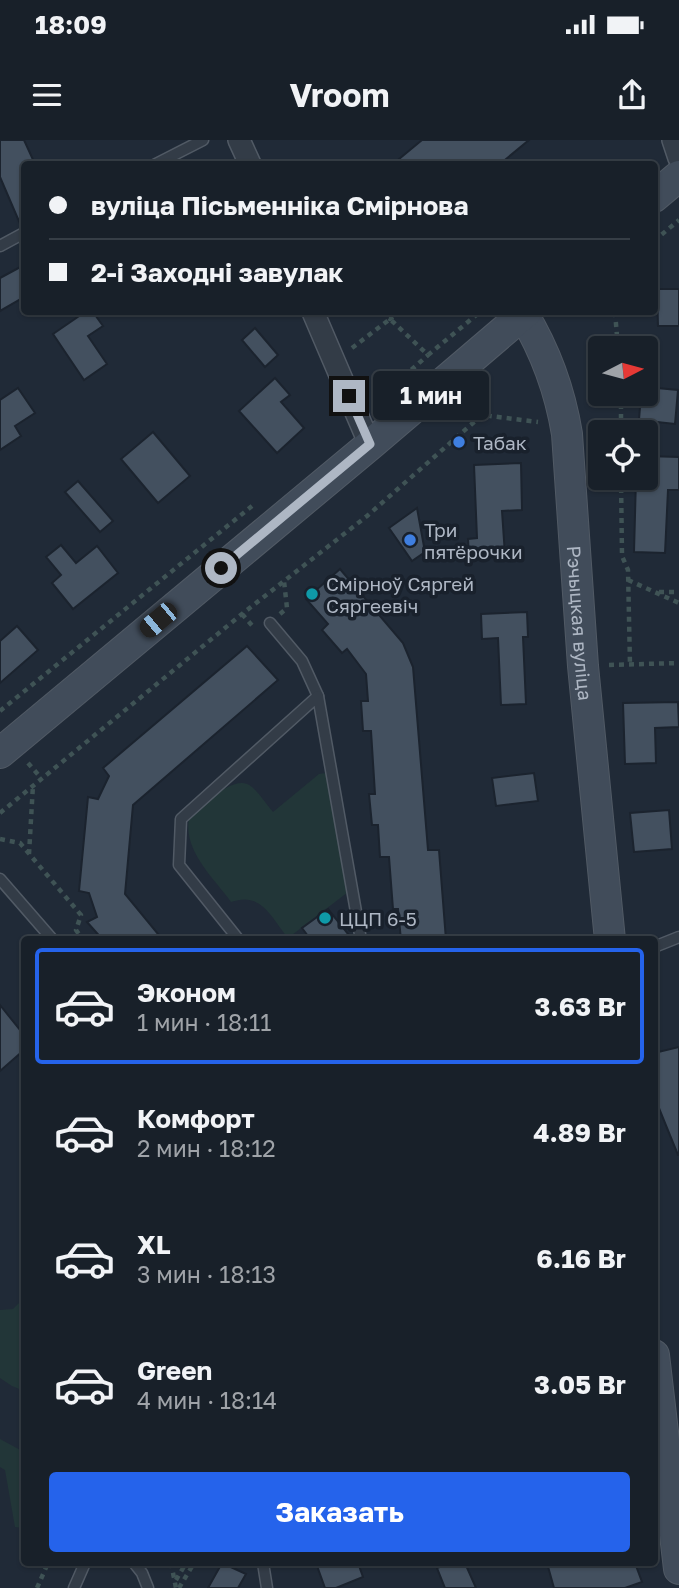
<!DOCTYPE html>
<html lang="ru">
<meta charset="utf-8">
<style>
:root{--surface:#182029;--page:#212831;--text:#f1f3f6;--muted:#9fa3a8;--line:#363e46;--accent:#2563eb}
body{margin:0;font-family:"Golos Text",sans-serif;background:var(--page);color:var(--text);height:100vh;display:flex;flex-direction:column;font-size:26px;white-space:nowrap}
*{box-sizing:border-box;margin:0}
p{font-size:23px;color:var(--muted)}
.icon{flex:none;width:38px;height:38px;fill:none;stroke:currentColor;stroke-width:2;stroke-linecap:round;stroke-linejoin:round}
.map{position:relative;flex:1;overflow:hidden}
.sheet{position:absolute;left:21px;top:796px;width:637px;height:630px;display:flex;flex-direction:column;background:var(--surface);border-radius:7px;box-shadow:0 2px 5px #0004,0 0 0 2px var(--line)}
.sheet>*{flex:none}
.hud{position:absolute;left:21px;top:21px;width:637px;height:154px;border-radius:7px;box-shadow:0 2px 5px #0004,0 0 0 2px var(--line);display:grid;align-content:center;height:154px;padding:0 28px;background:var(--surface)}
.needle{width:46px;rotate:84deg}
.fabs{position:absolute;left:588px;top:196px;display:grid;gap:14px}
.fabs a{display:grid;place-items:center;width:70px;height:70px;border-radius:7px;background:var(--surface);box-shadow:0 2px 5px #0004,0 0 0 2px var(--line);font-size:35px}
.end{position:absolute;width:32px;height:32px;margin:-16px;border:9px solid #aeb7c4;background:#111;box-shadow:0 0 0 4px #111}
.from{border-radius:50%}
.bubble{position:absolute;height:49px;border-radius:7px;background:var(--surface);box-shadow:0 2px 5px #0004,0 0 0 2px var(--line);font-size:23px;font-weight:700;line-height:49px;text-align:center}
.car{position:absolute;width:21px;height:42px;margin:-21px -10px;border-radius:9px;box-shadow:0 0 5px 2px #0007;background:linear-gradient(#222 24%,#8ab4d8 0 40%,#222 0 76%,#8ab4d8 0 86%,#222 0)}
.hud b{display:flex;align-items:center;gap:24px;height:66px;font-size:26px}
.hud b+b{border-top:2px solid var(--line)}
.hud i{width:18px;height:18px;background:var(--text)}
ul{padding:12px 0 0;list-style:none}
li{display:flex;align-items:center;gap:21px;height:116px;margin:0 14px 10px;padding:0 14px;border:4px solid transparent;border-radius:7px}
li div{flex:1}
li b{display:block;font-size:26px}
li em{font-style:normal;font-weight:700}
li.selected{border-color:var(--accent)}
li>.icon{width:63px;height:63px;stroke-width:1.5}
.cta{display:flex;gap:14px;margin-top:auto;padding:14px 28px}
.cta a{flex:1;height:80px;border-radius:7px;background:var(--accent);color:#fff;font-size:28px;font-weight:700;line-height:80px;text-align:center}
.status{display:flex;justify-content:space-between;align-items:center;height:49px;padding:0 35px;background:var(--surface);direction:ltr}
.status svg{height:19px;fill:currentColor}
header{display:flex;justify-content:space-between;align-items:center;height:91px;padding:0 28px;background:var(--surface);font-size:32px;font-weight:700}
.map>svg:first-child{display:block}
</style>
<div class="status"><b>18:09</b><svg viewBox="0 0 49 12"><path d="M0 12V9h3v3zM5 12V6h3v6zM10 12V3h3v9zM15 12V0h3v12zM26 1h20v11H26zM47 4h2v5h-2z"/></svg></div>
<header><svg class="icon" aria-label="menu" viewBox="0 0 24 24"><path d="M4 6h16M4 12h16M4 18h16"/></svg>Vroom<svg class="icon" aria-label="share" viewBox="0 0 24 24"><path d="M12 15V3M7 8l5-5 5 5M5 13v7h14v-7"/></svg></header>
<div class="map">
<svg width="679" height="1448" viewBox="0 0 679 1448">
<rect width="100%" height="100%" fill="#202a37"/>
<g fill="#223638">
<path d="M326 633 332 636 352 749 288 798C271 777 261 751 231 762 213 737 183 711 189 678 202 667 235 631 252 647 260 654 266 664 273 672L319 634Z"/>
<polygon points="24,1158 24,1251 12,1246 0,1238 0,1170 13,1169"/>
<polygon points="0,1299 24,1312 24,1388 15,1387 5,1330 0,1327"/>
</g>
<g fill="#43505f" stroke="#1b232e" stroke-width="2">
<polygon points="0,0 24,0 35,24 24,24 24,85 21,86 0,37"/>
<polygon points="422,0 529,0 500,24 393,24"/>
<polygon points="24,125 24,157 0,171 0,138"/>
<polygon points="657,149 679,149 679,186 658,186"/>
<polygon points="85,172 93,172 103,186 88,196 107,224 84,240 53,194"/>
<polygon points="255,188 278,215 265,227 242,200"/>
<polygon points="275,238 290,255 281,262 304,288 277,313 239,271"/>
<polygon points="646,247 678,250 675,284 639,280 641,254 646,254"/>
<polygon points="18,248 35,273 15,286 21,296 0,310 0,260"/>
<polygon points="153,292 190,336 158,363 121,319"/>
<polygon points="646,316 679,317 679,350 668,350 665,413 634,412 636,338 646,338"/>
<polygon points="521,323 522,370 502,371 505,415 469,418 468,399 477,398 474,325"/>
<polygon points="78,341 113,381 100,392 65,352"/>
<polygon points="417,368 425,412 412,421 389,388"/>
<polygon points="61,405 76,423 97,406 118,433 73,469 52,443 61,435 46,417"/>
<polygon points="340,429 403,503 413,527 428,710 439,710 446,800 401,800 398,769 393,769 389,717 380,717 378,685 372,685 369,654 375,654 371,591 363,591 361,561 368,561 366,534 347,509 342,513 322,490 328,484 306,459"/>
<polygon points="527,472 528,497 523,497 526,564 501,565 498,498 482,499 481,474"/>
<polygon points="17,486 38,510 0,543 0,501"/>
<polygon points="247,506 278,540 133,665 125,754 163,800 103,800 87,782 97,777 89,753 79,751 88,657 98,659 109,636 103,628"/>
<polygon points="678,562 679,587 655,588 656,623 625,624 623,563"/>
<polygon points="534,633 538,661 496,666 492,638"/>
<polygon points="669,670 672,709 634,712 630,673"/>
<polygon points="328,769 353,800 311,800 302,788"/>
<polygon points="0,865 24,895 24,910 0,931"/>
<polygon points="679,907 679,1015 678,1015 654,956 654,913"/>
<polygon points="222,1423 246,1434 238,1448 208,1448"/>
<polygon points="316,1423 358,1423 363,1437 336,1448 325,1448"/>
<polygon points="450,1423 465,1423 476,1448 445,1448 437,1428"/>
<polygon points="547,1423 635,1423 642,1442 625,1448 554,1448"/>
</g>
<g fill="none" stroke-linecap="round" stroke-linejoin="round">
<defs>
<g id="service">
<polyline points="156,24 203,0"/>
<polyline points="0,106 24,93"/>
<polyline points="270,483 302,521 318,556"/>
<polyline points="0,739 53,800"/>
<polyline points="239,800 179,725 181,679 318,556 361,800"/>
<polyline points="654,807 679,797"/>
<polyline points="134,1423 142,1433 148,1448"/>
<polyline points="263,1423 267,1448"/>
<polyline points="74,1448 85,1423"/>
</g>
<g id="minor">
<polyline points="239,0 250,24"/>
<polyline points="673,0 679,18"/>
<polyline points="313,172 370,305"/>
</g>
<g id="secondary">
<polyline points="654,57 679,36"/>
<path id="s1" d="M523 174C546 212 560 251 567 294L583 526 610 800"/>
<polyline points="0,613 370,305 526,172"/>
<polyline points="654,1215 679,1429"/>
</g>
</defs>
<use href="#service" stroke="#515a65" stroke-width="13"/>
<use href="#minor" stroke="#515a65" stroke-width="24"/>
<use href="#secondary" stroke="#515a65" stroke-width="32"/>
<g stroke="#3f5355" stroke-width="4.5" stroke-dasharray="5 5" stroke-linecap="butt">
<polyline points="654,101 679,80"/>
<polyline points="381,172 390,179 399,172"/>
<polyline points="615,172 618,208"/>
<polyline points="352,208 390,179 428,215 480,172"/>
<polyline points="621,254 621,292"/>
<polyline points="589,260 621,254"/>
<polyline points="374,263 428,215"/>
<polyline points="470,263 482,275"/>
<polyline points="621,338 622,416 628,430 630,525"/>
<polyline points="628,440 679,463"/>
<polyline points="659,452 679,452"/>
<polyline points="242,474 255,489"/>
<polyline points="280,474 287,468 284,441"/>
<polyline points="609,525 679,523"/>
<polyline points="0,571 252,366"/>
<polyline points="28,623 41,638"/>
<polyline points="0,673 242,474 367,376 482,275 538,282"/>
<polyline points="0,699 20,703 81,775 76,790 83,800"/>
<polyline points="29,714 33,645"/>
<polyline points="171,1423 176,1448"/>
<polyline points="176,1440 186,1423"/>
<polyline points="37,1448 48,1423"/>
<polyline points="179,1448 194,1423"/>
</g>
<use href="#service" stroke="#333c47" stroke-width="10"/>
<use href="#minor" stroke="#333c47" stroke-width="21"/>
<use href="#secondary" stroke="#414c5a" stroke-width="30"/>
</g>
<g fill="none" stroke-linecap="round" stroke-linejoin="round">
<polyline stroke="#aeb7c4" stroke-width="9" points="221,428 370,304 349,256"/>
</g>
<g fill="#3f7fe0" stroke="#19212c" stroke-width="2.5">
<circle cx="459" cy="302" r="7"/>
<circle cx="410" cy="400" r="7"/>
</g>
<g fill="#0f9aa8" stroke="#19212c" stroke-width="2.5">
<circle cx="312" cy="454" r="7"/>
<circle cx="325" cy="778" r="7"/>
</g>
<g text-anchor="middle" dominant-baseline="central" stroke-width="7" stroke-linejoin="round" paint-order="stroke">
<g font-size="19" fill="#aeb7c4" stroke="#19212c" text-anchor="start">
<text x="473" y="302">Табак</text>
<text x="424" y="389">Три<tspan x="424" dy="22">пятёрочки</tspan></text>
<text x="326" y="443">Смірноў Сяргей<tspan x="326" dy="22">Сяргеевіч</tspan></text>
<text x="339" y="778">ЦЦП 6-5</text>
</g>
<g font-size="19" fill="#aeb7c4" stroke="#19212c">
<text stroke="none"><textPath href="#s1" startOffset="318">Рэчыцкая вуліца</textPath></text>
</g>
</g>
</svg>
<div class="fabs">
<a><svg class="needle" viewBox="-14 -14 28 28"><path d="M0-13l5 13h-10z" fill="#e53935"/><path d="M0 13l5-13h-10z" fill="#9fa3a8"/></svg></a>
<a><svg class="icon" aria-label="locate" viewBox="0 0 24 24"><circle cx="12" cy="12" r="6"/><path d="M12 2v4M12 18v4M2 12h4M18 12h4"/></svg></a>
</div>
<i class="end from" style="left:221px;top:428px"></i>
<i class="end" style="left:349px;top:256px"></i>
<div class="bubble" style="left:373px;top:231px;width:116px">1 мин</div>
<i class="car" style="left:158px;top:480px;rotate:230deg"></i>
<div class="hud">
<b><i class="from"></i>вуліца Пісьменніка Смірнова</b>
<b><i></i>2-і Заходні завулак</b>
</div>
<section class="sheet">
<ul>
<li class="selected"><svg class="icon" aria-label="car" viewBox="0 0 24 24"><path d="M5 17H2v-5l4-1 3-4h7l3 4 3 1v5h-3M9 17h6M6 11h13"/><circle cx="7" cy="17" r="2"/><circle cx="17" cy="17" r="2"/></svg><div><b>Эконом</b><p>1 мин · 18:11</p></div><em>3.63 Br</em></li>
<li><svg class="icon" aria-label="car" viewBox="0 0 24 24"><path d="M5 17H2v-5l4-1 3-4h7l3 4 3 1v5h-3M9 17h6M6 11h13"/><circle cx="7" cy="17" r="2"/><circle cx="17" cy="17" r="2"/></svg><div><b>Комфорт</b><p>2 мин · 18:12</p></div><em>4.89 Br</em></li>
<li><svg class="icon" aria-label="car" viewBox="0 0 24 24"><path d="M5 17H2v-5l4-1 3-4h7l3 4 3 1v5h-3M9 17h6M6 11h13"/><circle cx="7" cy="17" r="2"/><circle cx="17" cy="17" r="2"/></svg><div><b>XL</b><p>3 мин · 18:13</p></div><em>6.16 Br</em></li>
<li><svg class="icon" aria-label="car" viewBox="0 0 24 24"><path d="M5 17H2v-5l4-1 3-4h7l3 4 3 1v5h-3M9 17h6M6 11h13"/><circle cx="7" cy="17" r="2"/><circle cx="17" cy="17" r="2"/></svg><div><b>Green</b><p>4 мин · 18:14</p></div><em>3.05 Br</em></li>
</ul>
<div class="cta"><a>Заказать</a></div>
</section>
</div>
